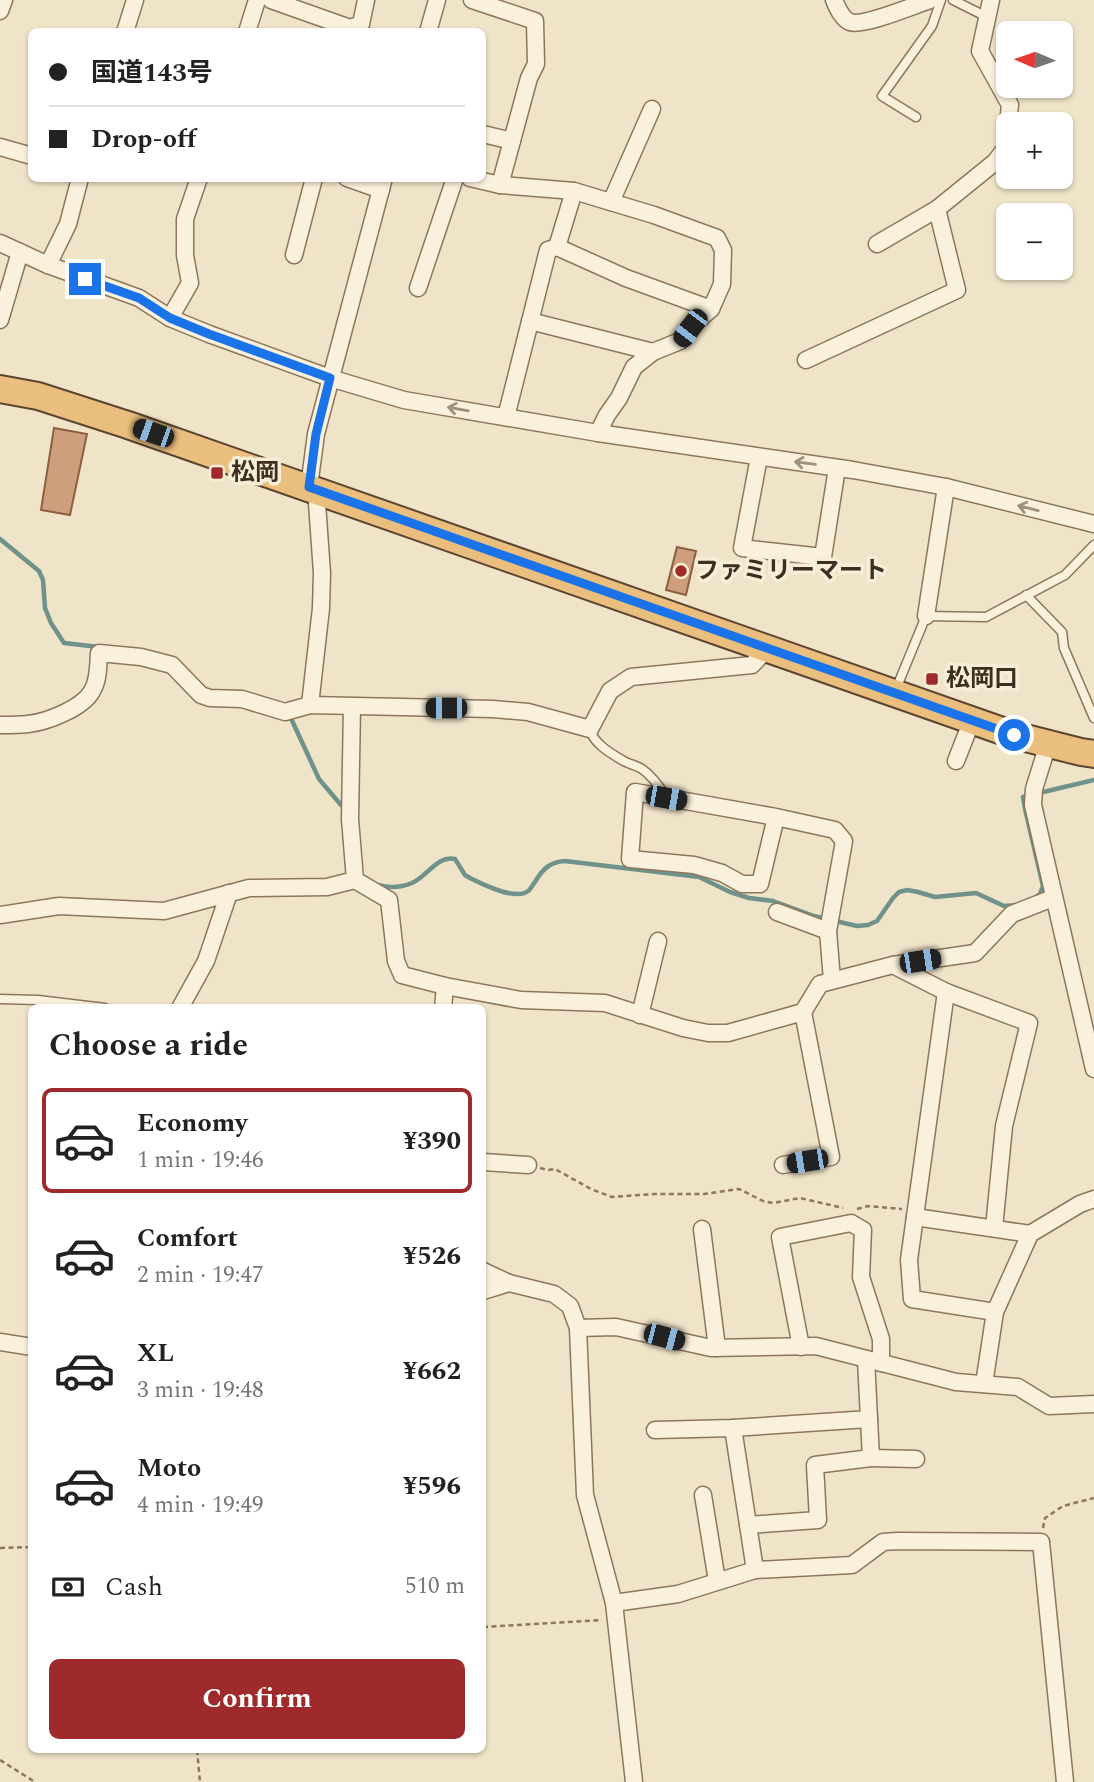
<!DOCTYPE html>
<meta charset="utf-8">
<style>
:root{--surface:#fff;--page:#f6f6f6;--text:#222;--muted:#767676;--line:#e0e0e0;--accent:#9e2a2b}
body{margin:0;font-family:Spectral,"Noto Sans JP",serif;background:var(--page);color:var(--text);height:100vh;display:flex;flex-direction:column;font-size:26px;white-space:nowrap}
*{box-sizing:border-box;margin:0}
p{font-size:23px;color:var(--muted)}
.icon{flex:none;width:38px;height:38px;fill:none;stroke:currentColor;stroke-width:2;stroke-linecap:round;stroke-linejoin:round}
.map{position:relative;flex:1;overflow:hidden}
.side{position:absolute;left:28px;top:1004px;width:458px;height:749px;display:flex;flex-direction:column;background:var(--surface);border-radius:10px;box-shadow:0 2px 5px #0004}
.side>*{flex:none}
.banner{position:absolute;left:28px;top:28px;width:458px;height:154px;border-radius:10px;box-shadow:0 2px 5px #0004;display:grid;align-content:center;height:154px;padding:0 21px;background:var(--surface)}
.needle{width:46px;rotate:272deg}
.tools{position:absolute;left:996px;top:21px;display:grid;gap:14px}
.tools a{display:grid;place-items:center;width:77px;height:77px;border-radius:10px;background:var(--surface);box-shadow:0 2px 5px #0004;font-size:35px}
.end{position:absolute;width:32px;height:32px;margin:-16px;border:9px solid #1a73e8;background:#fff;box-shadow:0 0 0 4px #fff}
.from{border-radius:50%}
.car{position:absolute;width:21px;height:42px;margin:-21px -10px;border-radius:9px;box-shadow:0 0 5px 2px #0007;background:linear-gradient(#222 24%,#8ab4d8 0 40%,#222 0 76%,#8ab4d8 0 86%,#222 0)}
.banner b{display:flex;align-items:center;gap:24px;height:66px;font-size:26px}
.banner b+b{border-top:2px solid var(--line)}
.banner i{width:18px;height:18px;background:var(--text)}
ul{padding:0;list-style:none}
li{display:flex;align-items:center;gap:21px;height:105px;margin:0 14px 10px;padding:0 7px;border:4px solid transparent;border-radius:10px}
li div{flex:1}
li b{display:block;font-size:26px}
li em{font-style:normal;font-weight:700}
li.on{border-color:var(--accent)}
li>.icon{width:63px;height:63px;stroke-width:1.5}
h2{padding:0 21px;font-size:32px;line-height:84px}
.pay{display:flex;align-items:center;gap:18px;height:77px;padding:0 21px;font-size:26px}
.pay p{margin-inline-start:auto}
.primary-button{display:flex;gap:14px;margin-top:auto;padding:14px 21px}
.primary-button a{flex:1;height:80px;border-radius:10px;background:var(--accent);color:#fff;font-size:28px;font-weight:700;line-height:80px;text-align:center}
.map>svg:first-child{display:block}
</style>
<div class="map">
<svg width="1094" height="1782" viewBox="0 0 1094 1782">
<rect width="100%" height="100%" fill="#f0e4c8"/>
<g fill="none" stroke-linecap="round" stroke-linejoin="round">
<g stroke="#6f938a" stroke-width="4.5">
<polyline points="0,539 39,571 43,580 45,608 51,623 64,643 99,647"/>
<polyline points="289,714 319,779 341,805"/>
<polyline points="1039,793 1094,780"/>
<polyline points="1030,795 1023,797 1025,809 1043,886 1040,894 1034,898"/>
<path d="M378 885C389 888 400 888 412 883 427 877 437 855 455 859L465 875 470 878C482 884 515 901 528 891 530 890 533 884 535 882 542 870 549 862 565 861L699 877 730 892 749 898 773 901 814 916 857 926 868 925 877 921 893 898 899 892 907 890 918 892 935 897 976 893 1004 906 1017 905"/>
</g>
</g>
<g fill="#cf9f7d" stroke="#8d5f41" stroke-width="2">
<polygon points="54,428 87,434 70,515 41,510"/>
<polygon points="677,547 696,551 686,595 666,590"/>
</g>
<g fill="none" stroke-linecap="round" stroke-linejoin="round">
<defs>
<g id="service">
<polyline points="953,0 987,17"/>
<polyline points="916,117 882,96 932,26 941,0"/>
<polyline points="1026,595 1062,632 1064,648 1094,718"/>
<polyline points="896,689 926,616 986,617 1065,575 1094,545"/>
<path d="M590 729C593 743 610 753 622 760 628 764 636 765 642 769 651 775 659 786 665 795"/>
<polyline points="0,999 38,1000 105,1008"/>
</g>
<g id="minor">
<polyline points="271,0 350,28 361,24 366,0"/>
<polyline points="472,0 535,21 536,64 529,78 500,185"/>
<path d="M834 0C837 7 842 19 850 22 863 27 915 5 930 0"/>
<polyline points="0,11 4,0"/>
<polyline points="125,32 135,0"/>
<polyline points="247,32 257,0"/>
<polyline points="428,32 437,0"/>
<polyline points="483,134 512,141"/>
<polyline points="0,147 32,156"/>
<polyline points="347,178 381,190"/>
<polyline points="470,178 500,185 574,191 654,215 717,238 723,250 722,284 711,309 689,328 680,341 653,352 634,367 619,398 607,415 598,433"/>
<polyline points="611,202 652,109"/>
<polyline points="0,243 48,265 139,298 170,318 209,334 330,378 404,400 598,433 853,470 946,487 1094,524"/>
<polyline points="877,244 937,209 995,162 1005,149 1010,105 980,51 991,0"/>
<polyline points="557,247 626,278 711,309"/>
<polyline points="294,255 314,178"/>
<polyline points="48,265 68,224 80,178"/>
<polyline points="418,288 455,178"/>
<polyline points="170,318 190,283 185,255 185,219 199,178"/>
<polyline points="0,320 20,252"/>
<polyline points="530,321 653,352"/>
<polyline points="806,360 957,290 937,209"/>
<polyline points="506,417 548,250 557,247 574,191"/>
<polyline points="759,457 742,548 823,557 837,468"/>
<polyline points="309,487 316,434 384,178"/>
<polyline points="926,616 946,487"/>
<polyline points="310,705 321,608 322,573 316,489"/>
<polyline points="352,707 350,819 355,880"/>
<path d="M0 725C9 725 19 725 28 724 47 722 83 708 92 691 99 680 98 665 99 653L141 657 172 665 201 695 210 698 242 699 285 712 310 705 493 709 528 712 590 729 610 691 631 677 752 665 768 648"/>
<polyline points="1048,744 1034,789 1033,805 1094,1069"/>
<polyline points="956,761 972,720"/>
<polyline points="776,817 760,884 742,884 722,873 694,865 630,859 635,792 776,817 835,830 844,841 828,931 832,980"/>
<polyline points="777,912 828,931"/>
<polyline points="0,915 59,906 164,911 249,888 327,887 355,880 389,900 396,961 402,975 445,986 521,1000 605,1003 683,1028 708,1033 728,1033 803,1012 820,984 893,965 975,953 1012,914 1053,898"/>
<polyline points="893,965 946,992 909,1260 912,1299 995,1312"/>
<polyline points="946,992 1029,1023 1004,1126 994,1228"/>
<polyline points="180,1008 206,961 229,893"/>
<polyline points="443,1008 445,986"/>
<polyline points="640,1015 658,941"/>
<polyline points="483,1162 528,1165"/>
<polyline points="783,1165 831,1157 803,1012"/>
<polyline points="915,1217 1030,1234"/>
<polyline points="702,1229 717,1348"/>
<polyline points="483,1271 509,1283 554,1294 570,1306 578,1328 585,1495 614,1603 634,1782"/>
<polyline points="483,1291 509,1283"/>
<polyline points="578,1328 616,1327 711,1348 816,1346 956,1382 1018,1387 1049,1406 1094,1404"/>
<polyline points="0,1342 32,1347"/>
<polyline points="801,1347 780,1237 851,1223 863,1230 861,1277 881,1339 881,1363"/>
<polyline points="984,1384 995,1312 1030,1234 1080,1204 1094,1199"/>
<polyline points="733,1428 755,1570"/>
<polyline points="655,1430 733,1428 869,1419 866,1359"/>
<polyline points="871,1458 916,1459"/>
<polyline points="703,1495 717,1581"/>
<polyline points="748,1525 818,1520 815,1465 871,1458 869,1419"/>
<polyline points="614,1603 678,1594 755,1570 852,1565 883,1542 897,1541 1041,1542 1065,1782"/>
</g>
<polyline id="trunk" points="0,389 38,396 128,425 1014,735 1081,752 1094,754"/>
</defs>
<use href="#service" stroke="#8d765c" stroke-width="11"/>
<use href="#minor" stroke="#8d765c" stroke-width="19"/>
<use href="#trunk" stroke="#5b4430" stroke-width="30"/>
<g stroke="#8d765c" stroke-width="2.5" stroke-dasharray="5 3.5" stroke-linecap="butt">
<polyline points="540,1168 548,1170 555,1169 591,1189 612,1197 654,1194 704,1194 739,1189 763,1201 773,1203 800,1198 843,1208"/>
<polyline points="857,1209 868,1206 902,1209"/>
<polyline points="1043,1528 1045,1518 1063,1506 1094,1498"/>
<polyline points="0,1548 32,1547"/>
<polyline points="483,1627 602,1620"/>
<polyline points="197,1750 200,1782"/>
<polyline points="0,1760 35,1782"/>
</g>
<use href="#service" stroke="#faf1dc" stroke-width="8"/>
<use href="#minor" stroke="#faf1dc" stroke-width="16"/>
<use href="#trunk" stroke="#eabe7c" stroke-width="26"/>
</g>
<defs><path id="oneway-shaft" d="M-6 0H5M1.5-3L5.5 0L1.5 3" fill="none" stroke-width="1.6" stroke-linecap="round" stroke-linejoin="round" transform="scale(1.75)"/></defs>
<g stroke="#9c907e">
<use href="#oneway-shaft" transform="translate(458 409) rotate(-170)"/>
<use href="#oneway-shaft" transform="translate(805 463) rotate(-172)"/>
<use href="#oneway-shaft" transform="translate(1028 508) rotate(-166)"/>
</g>
<g fill="none" stroke-linecap="round" stroke-linejoin="round">
<polyline stroke="#1a73e8" stroke-width="9" points="85,279 139,298 170,318 209,334 330,378 316,434 309,487 1014,735"/>
</g>
<g fill="#9e2a2b" stroke="#f7eed8" stroke-width="2.5">
<rect x="210" y="466" width="14" height="14" rx="3.5"/>
<circle cx="681" cy="571" r="7"/>
<rect x="925" y="672" width="14" height="14" rx="3.5"/>
</g>
<g text-anchor="middle" dominant-baseline="central" stroke-width="7" stroke-linejoin="round" paint-order="stroke">
<g font-size="24" font-weight="bold" fill="#3d2e20" stroke="#f7eed8" text-anchor="start">
<text x="231" y="473">松岡</text>
<text x="695" y="571">ファミリーマート</text>
<text x="946" y="679">松岡口</text>
</g>
</g>
</svg>
<div class="tools">
<a><svg class="needle" viewBox="-14 -14 28 28"><path d="M0-13l5 13h-10z" fill="#e53935"/><path d="M0 13l5-13h-10z" fill="#767676"/></svg></a>
<a>+</a>
<a>−</a>
</div>
<i class="end from" style="left:1014px;top:735px"></i>
<i class="end" style="left:85px;top:279px"></i>
<i class="car" style="left:690px;top:328px;rotate:217deg"></i>
<i class="car" style="left:153px;top:433px;rotate:289deg"></i>
<i class="car" style="left:446px;top:708px;rotate:270deg"></i>
<i class="car" style="left:666px;top:798px;rotate:100deg"></i>
<i class="car" style="left:920px;top:961px;rotate:81deg"></i>
<i class="car" style="left:807px;top:1161px;rotate:261deg"></i>
<i class="car" style="left:664px;top:1337px;rotate:105deg"></i>
<div class="banner">
<b><i class="from"></i>国道143号</b>
<b><i></i>Drop-off</b>
</div>
<section class="side">
<h2>Choose a ride</h2>
<ul>
<li class="on"><svg class="icon" aria-label="car" viewBox="0 0 24 24"><path d="M5 17H2v-5l4-1 3-4h7l3 4 3 1v5h-3M9 17h6M6 11h13"/><circle cx="7" cy="17" r="2"/><circle cx="17" cy="17" r="2"/></svg><div><b>Economy</b><p>1 min · 19:46</p></div><em>¥390</em></li>
<li><svg class="icon" aria-label="car" viewBox="0 0 24 24"><path d="M5 17H2v-5l4-1 3-4h7l3 4 3 1v5h-3M9 17h6M6 11h13"/><circle cx="7" cy="17" r="2"/><circle cx="17" cy="17" r="2"/></svg><div><b>Comfort</b><p>2 min · 19:47</p></div><em>¥526</em></li>
<li><svg class="icon" aria-label="car" viewBox="0 0 24 24"><path d="M5 17H2v-5l4-1 3-4h7l3 4 3 1v5h-3M9 17h6M6 11h13"/><circle cx="7" cy="17" r="2"/><circle cx="17" cy="17" r="2"/></svg><div><b>XL</b><p>3 min · 19:48</p></div><em>¥662</em></li>
<li><svg class="icon" aria-label="car" viewBox="0 0 24 24"><path d="M5 17H2v-5l4-1 3-4h7l3 4 3 1v5h-3M9 17h6M6 11h13"/><circle cx="7" cy="17" r="2"/><circle cx="17" cy="17" r="2"/></svg><div><b>Moto</b><p>4 min · 19:49</p></div><em>¥596</em></li>
</ul>
<div class="pay"><svg class="icon" aria-label="cash" viewBox="0 0 24 24"><path d="M3 7h18v10H3z"/><circle cx="12" cy="12" r="2"/></svg>Cash<p>510 m</p></div>
<div class="primary-button"><a>Confirm</a></div>
</section>
</div>
